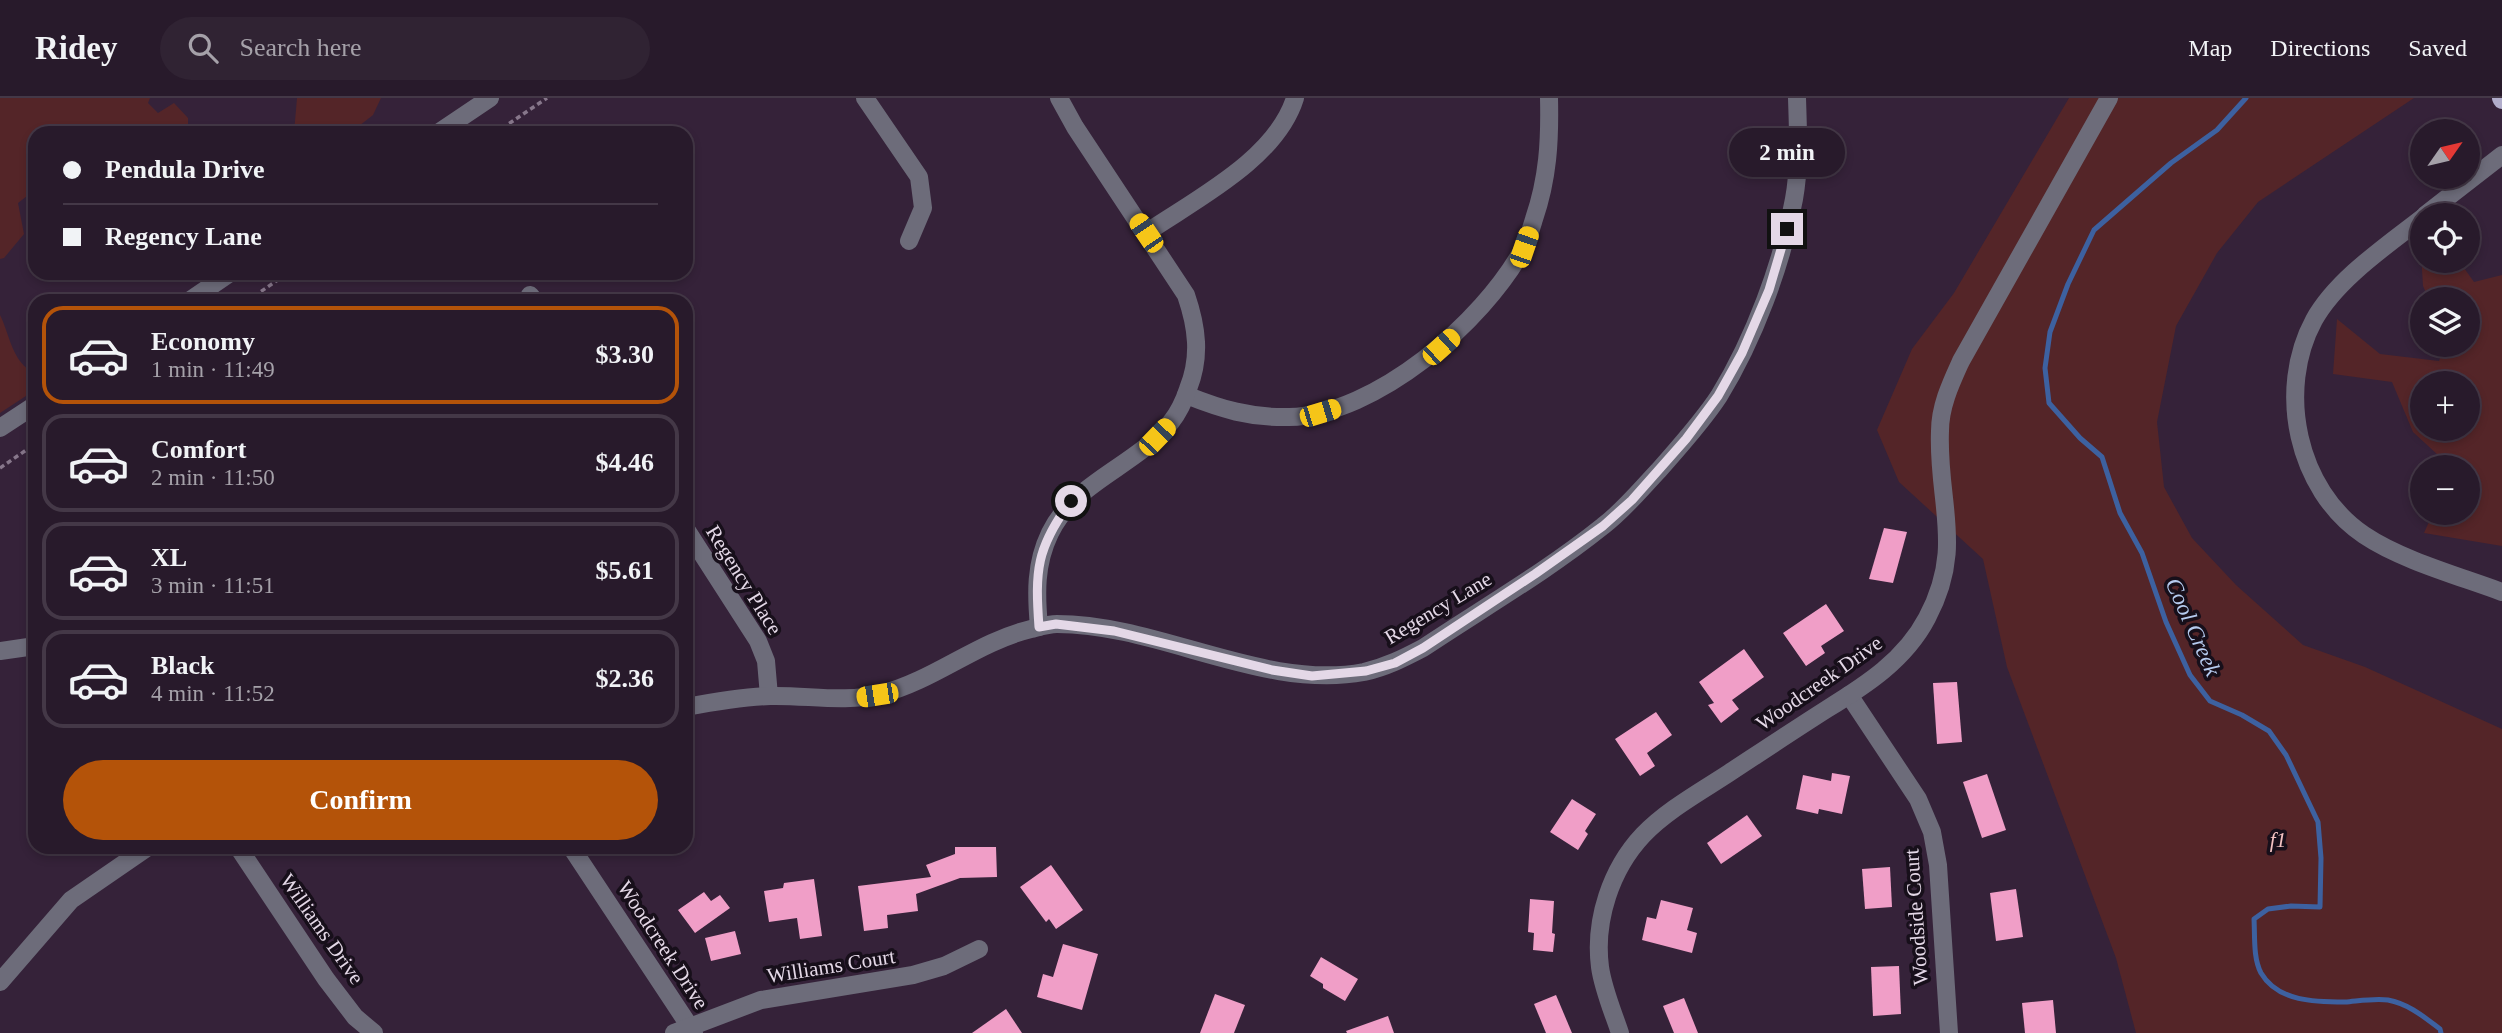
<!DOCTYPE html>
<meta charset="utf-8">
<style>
:root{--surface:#281a2b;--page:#302333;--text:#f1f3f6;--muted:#a5a1a9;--line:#443847;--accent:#b45309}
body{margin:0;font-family:"Times New Roman",serif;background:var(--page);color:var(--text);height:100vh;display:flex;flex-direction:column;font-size:26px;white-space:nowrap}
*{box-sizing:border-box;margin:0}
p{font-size:23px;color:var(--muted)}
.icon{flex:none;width:38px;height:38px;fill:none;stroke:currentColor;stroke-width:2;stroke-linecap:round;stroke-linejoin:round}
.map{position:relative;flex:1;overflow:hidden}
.drawer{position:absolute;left:28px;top:196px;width:665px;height:560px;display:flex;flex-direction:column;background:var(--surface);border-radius:21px;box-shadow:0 4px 10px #0003,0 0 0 2px var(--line)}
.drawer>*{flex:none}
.top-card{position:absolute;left:28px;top:28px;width:665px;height:154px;border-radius:21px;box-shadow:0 4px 10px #0003,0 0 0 2px var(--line);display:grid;align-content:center;height:154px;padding:0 35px;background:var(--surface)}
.needle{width:46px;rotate:56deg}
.controls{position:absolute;left:2410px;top:21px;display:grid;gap:14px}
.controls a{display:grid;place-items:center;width:70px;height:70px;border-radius:50%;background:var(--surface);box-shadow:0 4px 10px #0003,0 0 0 2px var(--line);font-size:35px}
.end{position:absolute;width:32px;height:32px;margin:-16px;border:9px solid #e4d8e7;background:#111;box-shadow:0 0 0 4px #111}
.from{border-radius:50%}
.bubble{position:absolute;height:49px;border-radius:24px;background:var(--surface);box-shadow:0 4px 10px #0003,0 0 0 2px var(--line);font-size:23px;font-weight:700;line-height:49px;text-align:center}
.car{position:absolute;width:21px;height:42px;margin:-21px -10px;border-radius:9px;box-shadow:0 0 5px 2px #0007;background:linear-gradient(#f5c518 24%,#345 0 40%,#f5c518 0 76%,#345 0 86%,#f5c518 0)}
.top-card b{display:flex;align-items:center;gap:24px;height:66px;font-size:26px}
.top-card b+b{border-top:2px solid var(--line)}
.top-card i{width:18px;height:18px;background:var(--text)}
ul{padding:12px 0 0;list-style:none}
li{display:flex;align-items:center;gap:21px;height:98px;margin:0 14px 10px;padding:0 21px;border:4px solid var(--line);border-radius:21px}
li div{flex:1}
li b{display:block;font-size:26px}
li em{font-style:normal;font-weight:700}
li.on{border-color:var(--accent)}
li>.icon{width:63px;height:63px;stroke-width:1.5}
.cta{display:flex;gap:14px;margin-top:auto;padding:14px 35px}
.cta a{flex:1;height:80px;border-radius:42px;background:var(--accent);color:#fff;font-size:28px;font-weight:700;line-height:80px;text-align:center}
header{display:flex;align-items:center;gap:42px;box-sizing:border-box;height:98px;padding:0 35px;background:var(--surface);border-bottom:2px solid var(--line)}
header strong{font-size:33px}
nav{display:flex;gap:38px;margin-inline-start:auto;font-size:24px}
.search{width:490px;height:63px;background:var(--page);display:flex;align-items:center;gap:18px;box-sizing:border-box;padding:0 24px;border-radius:38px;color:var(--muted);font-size:26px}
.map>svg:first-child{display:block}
</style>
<header>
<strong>Ridey</strong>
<div class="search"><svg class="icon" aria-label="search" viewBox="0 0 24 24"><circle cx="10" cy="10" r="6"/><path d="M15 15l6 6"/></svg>Search here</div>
<nav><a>Map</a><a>Directions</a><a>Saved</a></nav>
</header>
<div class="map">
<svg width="2502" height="935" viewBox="0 0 2502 935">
<rect width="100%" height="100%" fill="#352239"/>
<g fill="#542528" fill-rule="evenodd">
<polygon points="0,0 150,0 148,5 158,15 174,5 188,20 188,35 35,35 35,100 27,98 18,105 24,136 4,160 0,161"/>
<polygon points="297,0 381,0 373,17 350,35 294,35"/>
<polygon points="2069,0 2414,0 2258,104 2217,155 2176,228 2157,324 2164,389 2192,440 2236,487 2303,547 2365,569 2502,631 2502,935 2136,935 2116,860 2007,569 1983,461 1899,384 1877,332 1912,251 1954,195"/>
<path d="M2422 154V163H2459L2474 184 2502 177V448L2424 435 2433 415H2468V369H2451L2413 334 2392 284 2333 276 2337 221 2380 256 2439 263 2445 247H2468V201H2429L2423 188 2421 155ZM2468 285V331H2422V285Z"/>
<path d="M0 217C10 237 12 265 35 275V292L0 315Z"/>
</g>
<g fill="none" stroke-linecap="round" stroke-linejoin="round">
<path stroke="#3d61a0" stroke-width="5" d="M2246 0 2217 32 2171 65 2094 132 2068 186 2050 234 2045 270 2049 305 2080 340 2102 359 2120 415 2142 455 2166 524 2190 577 2210 603 2242 617 2269 633 2286 657 2318 724 2321 760 2320 809 2291 808 2268 811 2254 821C2255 838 2253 860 2261 875 2278 904 2316 904 2345 904 2358 903 2375 900 2388 902 2409 906 2424 919 2440 931L2441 935"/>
</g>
<g fill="#f09ec7">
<polygon points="1884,430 1907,434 1893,485 1869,481"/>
<polygon points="1826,506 1844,533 1821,548 1825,555 1806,568 1783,535"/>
<polygon points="1744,551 1764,579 1732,602 1739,611 1721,625 1708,607 1714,605 1699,584"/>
<polygon points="1957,584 1962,644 1937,646 1933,585"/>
<polygon points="1656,614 1672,637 1647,655 1655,668 1640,678 1615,641"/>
<polygon points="1832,675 1850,678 1842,716 1819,711 1818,716 1796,711 1803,677 1831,683"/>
<polygon points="1987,676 2006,732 1982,740 1963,684"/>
<polygon points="1572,701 1596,716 1585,733 1588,736 1578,752 1550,734"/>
<polygon points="1747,717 1762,738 1721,766 1707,745"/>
<polygon points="955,749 996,749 997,779 960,780 916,796 918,813 887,817 888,830 864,833 858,788 931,779 926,767 955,756"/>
<polygon points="1051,767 1083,812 1056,831 1049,821 1046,824 1020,789"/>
<polygon points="1890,769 1892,809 1865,811 1862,771"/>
<polygon points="814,781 822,838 800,841 797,820 769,824 764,793 783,790 784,785"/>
<polygon points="2016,791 2023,839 1996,843 1990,795"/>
<polygon points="704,794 711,803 720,797 730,810 695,835 678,812"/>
<polygon points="1530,801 1554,803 1552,835 1555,836 1553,854 1533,852 1534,835 1528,834"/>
<polygon points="1661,802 1693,810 1687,832 1697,835 1692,855 1642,842 1647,819 1656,821"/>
<polygon points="735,833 741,856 711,863 705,840"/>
<polygon points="1063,846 1098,856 1082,912 1037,899 1043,876 1053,879"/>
<polygon points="1321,859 1358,881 1345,903 1323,890 1323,886 1310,878"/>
<polygon points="1899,868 1901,916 1873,918 1871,869"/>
<polygon points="1215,896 1245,907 1234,935 1200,935"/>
<polygon points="1556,897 1572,935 1546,935 1534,906"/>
<polygon points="1684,900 1698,935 1674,935 1663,908"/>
<polygon points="2053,902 2056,935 2025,935 2022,905"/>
<polygon points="1006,911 1022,935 972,935"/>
<polygon points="1388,918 1394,935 1347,935 1346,933"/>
</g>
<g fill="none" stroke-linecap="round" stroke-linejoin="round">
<g stroke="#87778b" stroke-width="3.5" stroke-dasharray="5 3.5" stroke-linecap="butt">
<polyline points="495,35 547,0"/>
<polyline points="247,203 288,175"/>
<polyline points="0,370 35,346"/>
</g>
<g stroke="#6d6c7a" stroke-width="18">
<polyline points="865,0 919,79 923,110 909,143"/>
<polyline points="438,35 490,0"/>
<polyline points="2425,117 2502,57"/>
<path d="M2422 120C2386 148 2336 182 2314 222 2276 292 2297 392 2364 437 2401 462 2459 478 2502 494"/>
<path d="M1146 135C1196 101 1276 61 1295 0"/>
<polyline points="530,197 535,203"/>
<polyline points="189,203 230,175"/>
<path d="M1186 297C1221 311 1250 320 1289 319 1376 317 1483 224 1523 151 1528 142 1531 131 1534 121 1548 80 1550 43 1549 0"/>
<polyline points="0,330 35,307"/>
<polyline points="686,431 758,543 766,563 769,598"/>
<path d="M1039 529C1036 496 1035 466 1050 435 1075 383 1137 368 1171 324 1179 314 1184 303 1188 291 1201 259 1197 229 1186 197L1075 29 1059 0"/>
<polyline points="0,553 35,548"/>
<polyline points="1849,597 1918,701 1932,734 1938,767 1949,935"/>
<path d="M686 609C713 604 743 599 770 598 808 597 844 605 881 596 935 582 977 544 1031 531 1039 529 1049 526 1057 526 1159 526 1264 593 1364 574 1386 569 1404 560 1423 550 1483 510 1547 473 1603 428 1624 412 1641 391 1659 372 1680 348 1702 324 1719 298 1754 241 1782 166 1794 101 1800 68 1798 33 1797 0"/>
<polyline points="238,749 326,881 355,919 374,935"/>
<polyline points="571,749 694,935"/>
<polyline points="0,884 71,802 148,749"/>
<polyline points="674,935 761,902 913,877 944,868 979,851"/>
<path d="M1620 935C1613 914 1603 891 1600 869 1594 822 1611 771 1643 737 1667 712 1700 694 1729 675 1761 654 1794 632 1827 611 1866 587 1905 562 1927 520 1965 449 1937 405 1940 333 1940 308 1951 285 1961 263L2109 0"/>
</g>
<polyline stroke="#b1adcb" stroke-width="18" points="2501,0 2502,2"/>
</g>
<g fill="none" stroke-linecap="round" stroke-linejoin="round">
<path stroke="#e4d8e7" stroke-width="9" d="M1071 403C1036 450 1035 473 1039 529L1056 526 1114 533 1272 572 1312 578 1366 573 1395 565 1423 550 1535 476 1603 428 1632 402 1686 341 1718 298 1742 255 1769 192 1787 131"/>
</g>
<g text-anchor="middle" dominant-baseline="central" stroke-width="7" stroke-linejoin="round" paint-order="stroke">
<g font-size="21" fill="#e4d8e7" stroke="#170f1a">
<text transform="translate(744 482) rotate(58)">Regency Place</text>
<text transform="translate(1438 510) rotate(-31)">Regency Lane</text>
<text transform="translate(1819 585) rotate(-35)">Woodcreek Drive</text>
<text transform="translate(1916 819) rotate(-94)">Woodside Court</text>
<text transform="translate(322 831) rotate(55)">Williams Drive</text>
<text transform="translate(663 847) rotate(57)">Woodcreek Drive</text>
<text transform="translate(831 868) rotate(-9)">Williams Court</text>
</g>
<g font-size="21" font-style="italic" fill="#f3c2c2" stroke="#170f1a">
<text x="2278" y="742">f1</text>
</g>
<g font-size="23" font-style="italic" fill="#b5caee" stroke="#170f1a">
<text transform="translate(2193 529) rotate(66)">Cool Creek</text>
</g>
</g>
</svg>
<div class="controls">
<a><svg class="needle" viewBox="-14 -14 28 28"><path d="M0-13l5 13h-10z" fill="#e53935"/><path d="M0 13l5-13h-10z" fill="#a5a1a9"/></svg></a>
<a><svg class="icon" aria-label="locate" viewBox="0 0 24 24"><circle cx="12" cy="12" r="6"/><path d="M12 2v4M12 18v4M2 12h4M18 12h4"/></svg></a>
<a><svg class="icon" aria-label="layers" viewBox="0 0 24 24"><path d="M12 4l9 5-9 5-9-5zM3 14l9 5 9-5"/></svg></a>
<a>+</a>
<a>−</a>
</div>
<i class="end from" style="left:1071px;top:403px"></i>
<i class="end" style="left:1787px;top:131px"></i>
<div class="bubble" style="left:1729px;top:30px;width:116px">2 min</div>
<i class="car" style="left:1146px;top:135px;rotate:326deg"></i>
<i class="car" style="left:1524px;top:149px;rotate:19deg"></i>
<i class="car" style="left:1441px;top:249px;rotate:48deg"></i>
<i class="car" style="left:1320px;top:315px;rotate:73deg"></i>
<i class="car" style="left:1157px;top:339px;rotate:44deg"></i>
<i class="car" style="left:877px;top:597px;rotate:261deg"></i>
<div class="top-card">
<b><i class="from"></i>Pendula Drive</b>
<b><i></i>Regency Lane</b>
</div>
<section class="drawer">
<ul>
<li class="on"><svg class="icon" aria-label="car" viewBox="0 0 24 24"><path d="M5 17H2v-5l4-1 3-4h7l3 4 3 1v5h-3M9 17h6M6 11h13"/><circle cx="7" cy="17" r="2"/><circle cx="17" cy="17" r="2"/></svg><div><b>Economy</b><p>1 min · 11:49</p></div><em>$3.30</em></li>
<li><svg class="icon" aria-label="car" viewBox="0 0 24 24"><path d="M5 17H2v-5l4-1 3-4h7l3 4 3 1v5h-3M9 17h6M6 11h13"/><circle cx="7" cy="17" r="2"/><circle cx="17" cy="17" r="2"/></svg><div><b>Comfort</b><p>2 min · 11:50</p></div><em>$4.46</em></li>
<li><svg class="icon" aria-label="car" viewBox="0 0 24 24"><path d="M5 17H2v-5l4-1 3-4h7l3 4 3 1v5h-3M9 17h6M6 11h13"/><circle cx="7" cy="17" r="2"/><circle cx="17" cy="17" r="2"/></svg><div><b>XL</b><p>3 min · 11:51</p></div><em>$5.61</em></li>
<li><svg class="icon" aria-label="car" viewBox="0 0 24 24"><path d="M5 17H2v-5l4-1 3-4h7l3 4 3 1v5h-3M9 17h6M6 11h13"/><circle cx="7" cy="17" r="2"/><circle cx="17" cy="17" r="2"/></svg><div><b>Black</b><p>4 min · 11:52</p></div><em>$2.36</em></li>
</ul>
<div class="cta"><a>Confirm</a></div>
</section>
</div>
